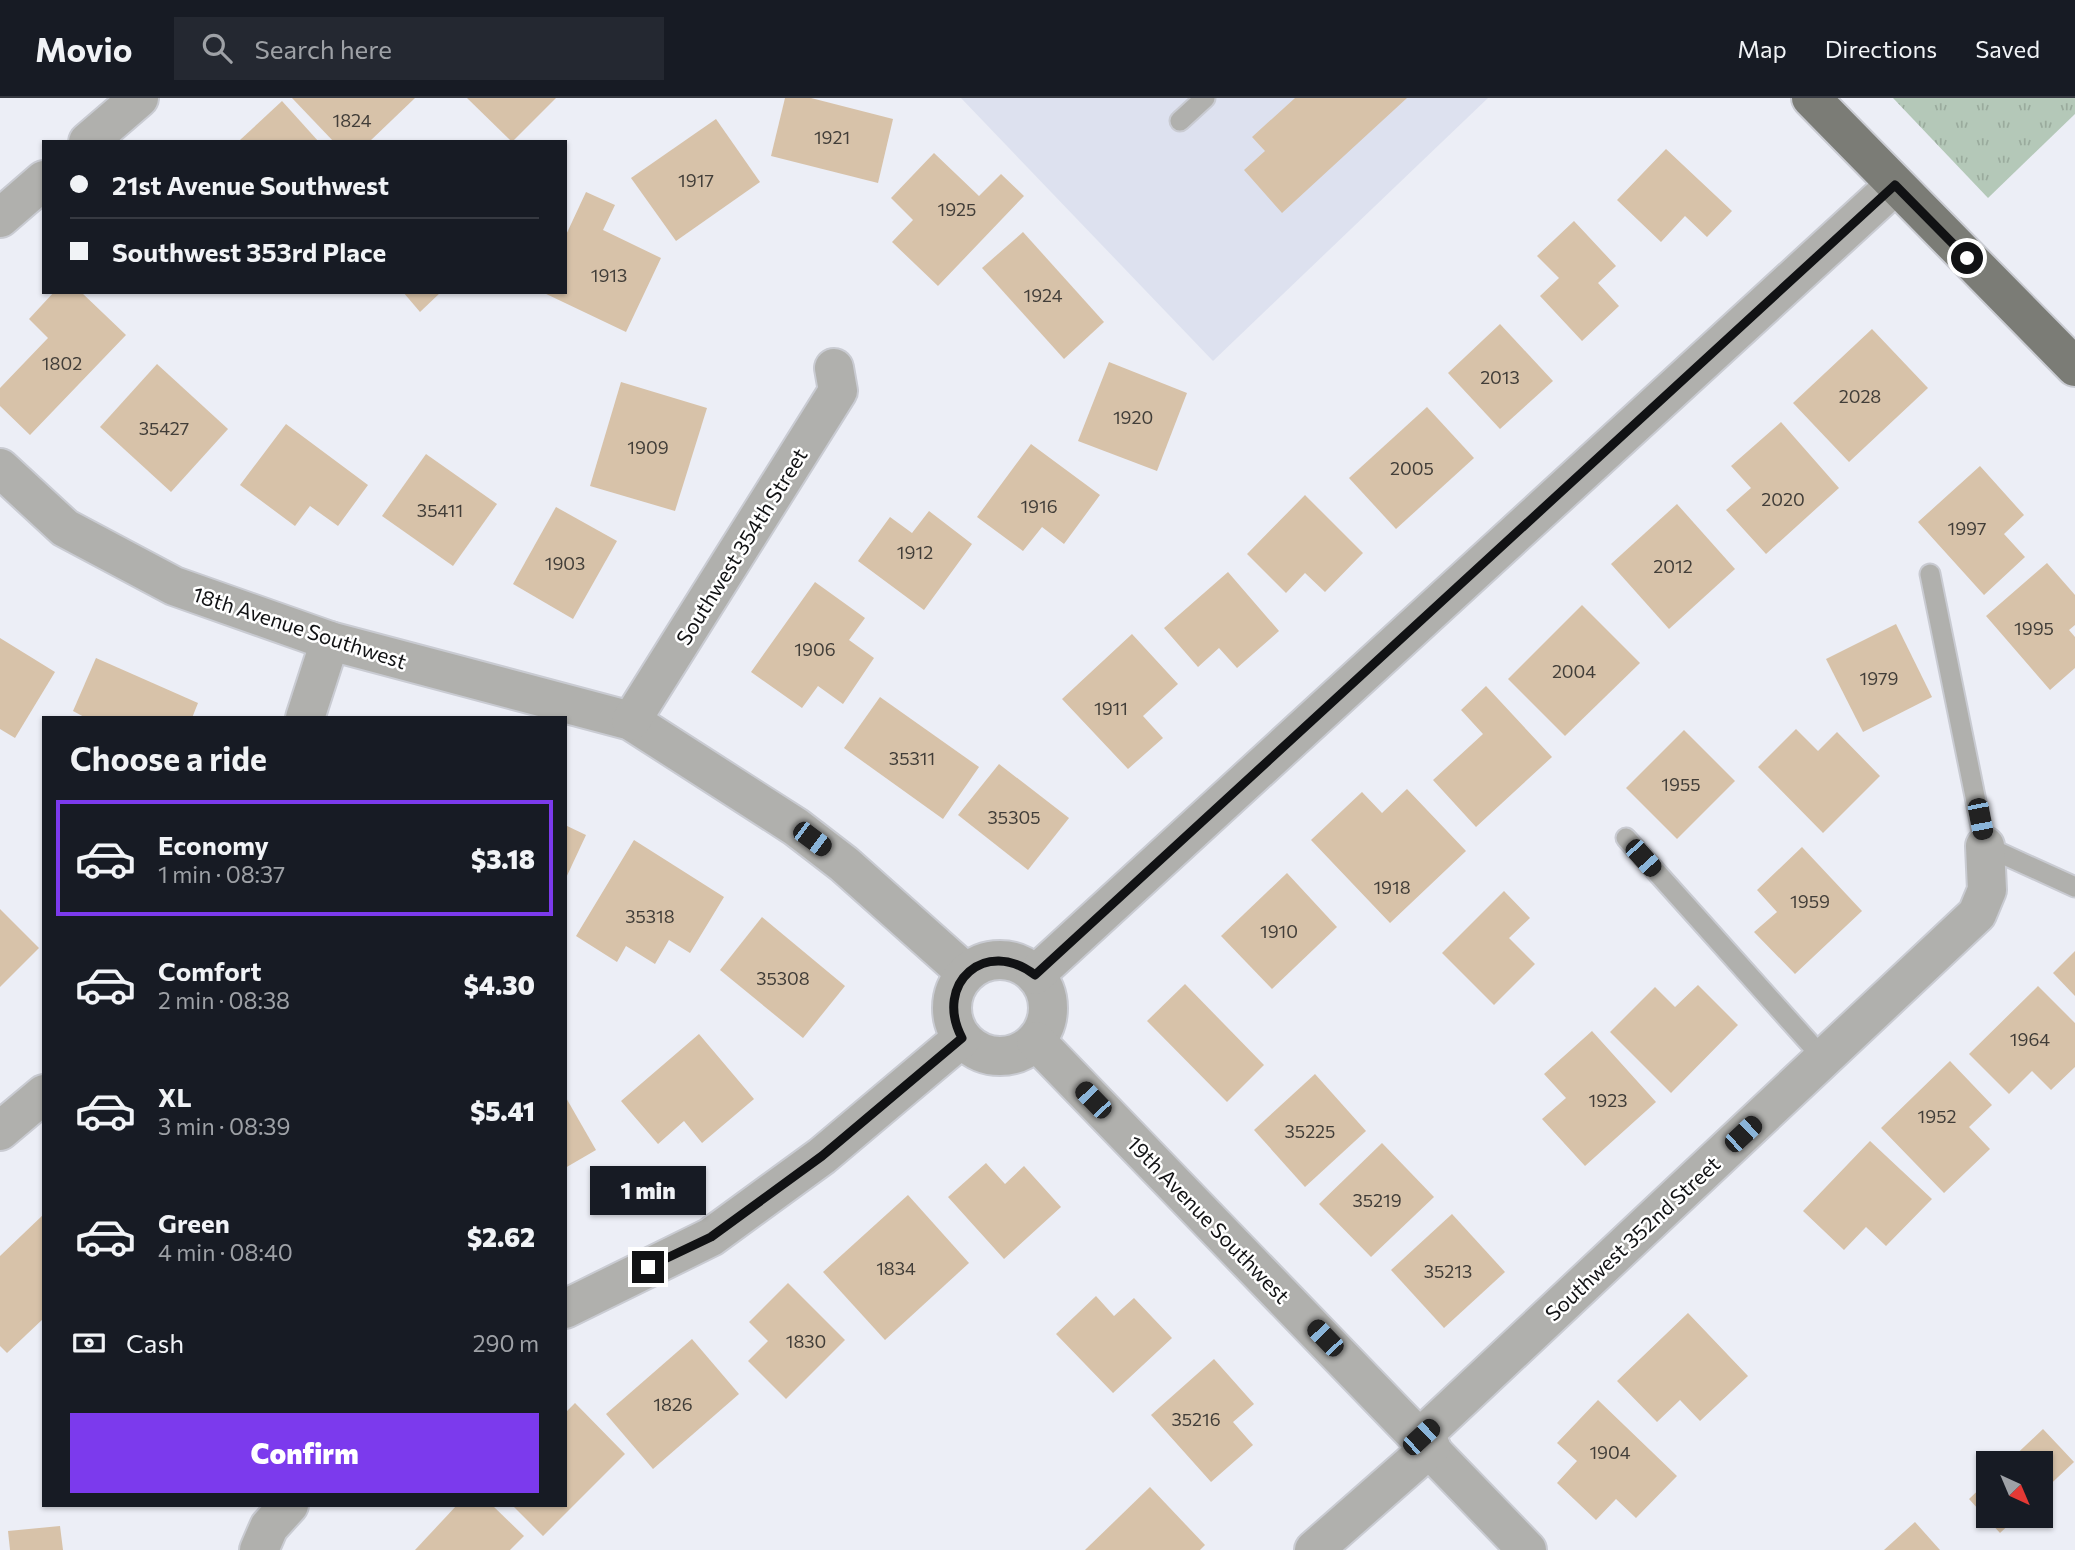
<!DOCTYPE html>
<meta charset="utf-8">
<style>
:root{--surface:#171b24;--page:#242831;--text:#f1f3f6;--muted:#9ea1a6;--line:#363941;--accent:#7c3aed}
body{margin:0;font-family:Commissioner,sans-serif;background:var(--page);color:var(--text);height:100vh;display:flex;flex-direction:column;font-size:26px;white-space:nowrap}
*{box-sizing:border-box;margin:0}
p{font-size:23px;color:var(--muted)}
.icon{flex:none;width:38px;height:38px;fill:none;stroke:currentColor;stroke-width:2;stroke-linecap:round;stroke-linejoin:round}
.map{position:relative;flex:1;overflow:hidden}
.details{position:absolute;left:42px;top:618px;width:525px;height:791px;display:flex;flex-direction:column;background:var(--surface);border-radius:0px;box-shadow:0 2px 5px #0004}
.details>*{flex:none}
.guide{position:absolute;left:42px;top:42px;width:525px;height:154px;border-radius:0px;box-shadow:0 2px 5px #0004;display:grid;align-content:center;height:154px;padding:0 28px;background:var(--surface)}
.needle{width:46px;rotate:136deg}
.fabs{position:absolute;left:1976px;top:1353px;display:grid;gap:14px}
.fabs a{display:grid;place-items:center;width:77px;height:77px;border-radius:0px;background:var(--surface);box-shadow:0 2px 5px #0004;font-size:35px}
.end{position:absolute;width:32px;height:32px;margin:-16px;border:9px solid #111214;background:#fff;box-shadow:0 0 0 4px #fff}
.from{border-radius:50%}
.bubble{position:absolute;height:49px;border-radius:0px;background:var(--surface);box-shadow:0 2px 5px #0004;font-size:23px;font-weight:800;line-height:49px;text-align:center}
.car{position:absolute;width:21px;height:42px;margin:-21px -10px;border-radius:9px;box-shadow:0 0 5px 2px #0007;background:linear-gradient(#222 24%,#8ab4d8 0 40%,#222 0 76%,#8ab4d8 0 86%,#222 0)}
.guide b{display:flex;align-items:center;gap:24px;height:66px;font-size:26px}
.guide b+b{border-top:2px solid var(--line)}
.guide i{width:18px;height:18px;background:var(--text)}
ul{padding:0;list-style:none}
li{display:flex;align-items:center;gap:21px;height:116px;margin:0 14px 10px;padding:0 14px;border:4px solid transparent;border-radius:0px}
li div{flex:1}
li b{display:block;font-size:26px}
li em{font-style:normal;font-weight:800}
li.active{border-color:var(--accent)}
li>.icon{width:63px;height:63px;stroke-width:1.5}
h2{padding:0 28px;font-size:32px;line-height:84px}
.pay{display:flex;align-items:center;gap:18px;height:77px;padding:0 28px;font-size:26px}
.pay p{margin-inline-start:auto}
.button{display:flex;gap:14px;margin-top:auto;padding:14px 28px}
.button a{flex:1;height:80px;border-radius:0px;background:var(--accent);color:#fff;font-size:28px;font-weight:800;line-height:80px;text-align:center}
header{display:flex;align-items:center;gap:42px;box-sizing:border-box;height:98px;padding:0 35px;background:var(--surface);border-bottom:2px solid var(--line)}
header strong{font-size:33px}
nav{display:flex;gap:38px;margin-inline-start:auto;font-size:24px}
.search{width:490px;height:63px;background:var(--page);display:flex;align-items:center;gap:18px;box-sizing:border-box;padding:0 24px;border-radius:0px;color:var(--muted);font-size:26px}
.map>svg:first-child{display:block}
</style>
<header>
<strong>Movio</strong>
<div class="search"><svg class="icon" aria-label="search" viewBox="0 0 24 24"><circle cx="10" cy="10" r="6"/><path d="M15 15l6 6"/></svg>Search here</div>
<nav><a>Map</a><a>Directions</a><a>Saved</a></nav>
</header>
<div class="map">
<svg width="2075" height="1452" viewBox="0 0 2075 1452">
<defs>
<pattern id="grass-tufts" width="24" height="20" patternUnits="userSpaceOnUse" patternTransform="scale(1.75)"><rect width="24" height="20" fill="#b4c8b8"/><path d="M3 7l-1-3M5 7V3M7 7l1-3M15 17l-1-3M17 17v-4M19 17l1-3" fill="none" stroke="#9aab9d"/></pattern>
</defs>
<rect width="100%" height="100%" fill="#eceef6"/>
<polygon fill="#dde1ef" points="961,0 1488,0 1213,263"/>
<polygon fill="url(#grass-tufts)" points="1893,0 2075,0 2075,16 1988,100"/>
<g fill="#d7c2a9">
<polygon points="292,0 415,0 369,44 334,44"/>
<polygon points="467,0 556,0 512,44"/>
<polygon points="785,0 811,0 893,21 878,85 771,58"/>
<polygon points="1295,0 1407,0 1282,115 1244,72 1265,53 1252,39"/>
<polygon points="282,3 319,44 242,44 240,42"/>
<polygon points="716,21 760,84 676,143 631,80"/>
<polygon points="1666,51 1732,113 1707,139 1685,118 1661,144 1617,102"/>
<polygon points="934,55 979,98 1001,76 1024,98 938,188 892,144 913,122 891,100"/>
<polygon points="586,94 615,107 603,132 661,160 626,234 542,194 565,194 565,139"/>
<polygon points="1574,123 1616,168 1598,185 1619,208 1582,243 1540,198 1559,180 1537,158"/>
<polygon points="1023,134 1104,224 1064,261 982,170"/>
<polygon points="54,194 81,194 126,237 30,337 0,308 0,290 48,240 29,221"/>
<polygon points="403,194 441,194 420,214"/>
<polygon points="1500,226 1553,283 1500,331 1448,275"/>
<polygon points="1872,231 1928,290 1849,364 1793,305"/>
<polygon points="1109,264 1187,295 1157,373 1078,343"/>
<polygon points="157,266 228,331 171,394 100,329"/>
<polygon points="621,284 707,310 675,413 590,388"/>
<polygon points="1427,309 1474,360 1396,431 1349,380"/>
<polygon points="1781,324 1839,390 1766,456 1726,412 1751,390 1731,368"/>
<polygon points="286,326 368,387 338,428 310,408 295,428 240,387"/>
<polygon points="1031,346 1100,397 1064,446 1042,429 1023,453 977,419"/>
<polygon points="426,356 497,406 453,468 382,418"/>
<polygon points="1980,368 2024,417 2004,436 2025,459 1984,497 1918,424"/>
<polygon points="1305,397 1363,455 1325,494 1305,475 1286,495 1247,456"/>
<polygon points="1677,406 1735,471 1669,531 1611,466"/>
<polygon points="556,409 617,443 573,521 513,486"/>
<polygon points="929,413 972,446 924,512 858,463 890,419 912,435"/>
<polygon points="2047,465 2075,497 2075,527 2069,532 2075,539 2075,570 2050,592 1986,518"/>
<polygon points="1228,474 1279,533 1237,570 1219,550 1198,569 1164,530"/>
<polygon points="815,484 865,520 849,542 874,560 843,606 818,588 802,610 751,574"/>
<polygon points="1582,507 1640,565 1565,638 1508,581"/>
<polygon points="1896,526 1932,599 1863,634 1826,561"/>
<polygon points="1132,536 1178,586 1143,618 1163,640 1128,671 1062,601"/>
<polygon points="0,540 55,574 15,640 0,631"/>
<polygon points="96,560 198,605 192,620 86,620 73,613"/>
<polygon points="1486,588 1552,659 1476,729 1433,682 1483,636 1461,612"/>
<polygon points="880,599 979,669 943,721 844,650"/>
<polygon points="1796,631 1818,653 1837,634 1880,678 1823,735 1758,669"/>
<polygon points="1684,632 1735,683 1677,741 1626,690"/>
<polygon points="999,666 1069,720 1028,772 958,717"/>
<polygon points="1407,691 1466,753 1390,825 1311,742 1362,694 1382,715"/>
<polygon points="565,727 586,737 565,782"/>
<polygon points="634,742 724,799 690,855 669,842 655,866 626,848 617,864 576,838"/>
<polygon points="1802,749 1862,813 1795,876 1754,834 1777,814 1757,792"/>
<polygon points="1287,775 1337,829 1272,891 1221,838"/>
<polygon points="1504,793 1530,820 1509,840 1535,866 1494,907 1442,855"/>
<polygon points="0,811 39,850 0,889"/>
<polygon points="762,819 845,888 803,940 720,872"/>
<polygon points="2075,853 2075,898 2053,875"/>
<polygon points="1185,886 1264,967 1227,1004 1147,923"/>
<polygon points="1698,887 1738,927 1671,995 1610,934 1655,889 1675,909"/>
<polygon points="2038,888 2075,925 2075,969 2051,992 2032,973 2009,996 1969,956"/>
<polygon points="1592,933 1656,1004 1585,1068 1542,1021 1566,1000 1544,976"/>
<polygon points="699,936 754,1001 702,1045 684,1023 658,1046 621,1003"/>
<polygon points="1950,963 1992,1007 1969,1029 1990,1051 1944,1095 1881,1030"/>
<polygon points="1315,976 1366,1033 1305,1089 1254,1032"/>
<polygon points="565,998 596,1052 565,1070"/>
<polygon points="1870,1043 1932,1101 1886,1148 1866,1129 1844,1152 1803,1113"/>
<polygon points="1382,1045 1434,1099 1371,1159 1319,1106"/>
<polygon points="986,1065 1005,1086 1024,1068 1061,1109 1004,1161 948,1099"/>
<polygon points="908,1097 969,1165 885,1242 823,1174"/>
<polygon points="44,1116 44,1220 7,1255 0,1248 0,1158"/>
<polygon points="1452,1116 1505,1174 1444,1230 1391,1172"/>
<polygon points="788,1185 845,1242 786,1301 748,1263 768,1243 749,1224"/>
<polygon points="1096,1198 1114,1218 1134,1200 1172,1240 1113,1295 1056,1236"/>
<polygon points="1688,1215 1748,1278 1700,1323 1680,1302 1657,1324 1617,1283"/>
<polygon points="692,1241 739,1296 653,1371 606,1316"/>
<polygon points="1214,1261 1254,1306 1233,1324 1253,1347 1211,1384 1151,1317"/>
<polygon points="1598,1302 1677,1378 1636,1420 1616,1401 1596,1422 1557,1385 1577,1363 1557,1345"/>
<polygon points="575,1305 625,1356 543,1438 512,1407 565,1407 565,1315"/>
<polygon points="2043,1331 2074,1364 2040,1396 2040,1365 2007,1365"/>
<polygon points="1988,1383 1988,1418 2018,1418 2000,1435 1969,1401"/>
<polygon points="1150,1389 1205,1447 1200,1452 1085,1452"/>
<polygon points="457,1407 492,1407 524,1438 510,1452 415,1452"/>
<polygon points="1915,1424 1940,1452 1884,1452"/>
<polygon points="60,1428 63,1452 10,1452 8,1433"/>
</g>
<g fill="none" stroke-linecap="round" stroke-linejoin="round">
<defs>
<g id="service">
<polyline points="1180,23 1205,0"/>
<polyline points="1930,476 1985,748 2075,789"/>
<polyline points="1626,740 1823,960"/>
</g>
<g id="minor">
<polyline points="88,44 139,0"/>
<polyline points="0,120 44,82"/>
<polyline points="0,370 65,430 174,488 330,543 631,623 796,729 844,766 966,875"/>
<polyline points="305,620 330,543"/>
<polyline points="631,623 838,293 834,270"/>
<circle cx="1000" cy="910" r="48"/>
<polyline points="1035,877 1895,87"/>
<polyline points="1036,943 1527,1452"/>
<polyline points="0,1033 44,996"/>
<polyline points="565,1211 711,1139 822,1058 962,940"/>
<polyline points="1421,1339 1977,816 1987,792 1985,748"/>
<polyline points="259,1452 269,1429 289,1407"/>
<polyline points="1314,1452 1431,1349"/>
</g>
<polyline id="primary" points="1811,0 2075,269"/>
</defs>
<use href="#service" stroke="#c9cbd2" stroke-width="23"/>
<use href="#minor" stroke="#c9cbd2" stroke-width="42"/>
<use href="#primary" stroke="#c9cbd2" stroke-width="42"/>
<use href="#service" stroke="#b0b0ad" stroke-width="19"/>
<use href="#minor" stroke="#b0b0ad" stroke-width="38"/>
<use href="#primary" stroke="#7b7c76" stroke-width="38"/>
</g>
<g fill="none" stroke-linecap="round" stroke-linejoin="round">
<path stroke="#111214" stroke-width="9" d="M648 1169 711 1139 822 1058 962 940C933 885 986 839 1035 877L1895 87 1967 160"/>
</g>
<g text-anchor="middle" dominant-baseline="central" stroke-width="5" stroke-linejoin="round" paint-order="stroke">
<g font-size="18" fill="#423e39">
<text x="352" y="22">1824</text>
<text x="832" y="39">1921</text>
<text x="696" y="82">1917</text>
<text x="957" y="111">1925</text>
<text x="609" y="177">1913</text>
<text x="1043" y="197">1924</text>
<text x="62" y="265">1802</text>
<text x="1500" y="279">2013</text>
<text x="1860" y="298">2028</text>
<text x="1133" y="319">1920</text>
<text x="164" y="330">35427</text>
<text x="648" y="349">1909</text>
<text x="1412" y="370">2005</text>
<text x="1783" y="401">2020</text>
<text x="1039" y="408">1916</text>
<text x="440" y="412">35411</text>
<text x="1967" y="430">1997</text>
<text x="915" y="454">1912</text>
<text x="565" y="465">1903</text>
<text x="1673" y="468">2012</text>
<text x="2034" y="530">1995</text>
<text x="815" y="551">1906</text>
<text x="1574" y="573">2004</text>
<text x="1879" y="580">1979</text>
<text x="1111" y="610">1911</text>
<text x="912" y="660">35311</text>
<text x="1681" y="686">1955</text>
<text x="1014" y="719">35305</text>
<text x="1392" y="789">1918</text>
<text x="1810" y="803">1959</text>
<text x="650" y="818">35318</text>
<text x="1279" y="833">1910</text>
<text x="783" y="880">35308</text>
<text x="2030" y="941">1964</text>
<text x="1608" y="1002">1923</text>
<text x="1937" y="1018">1952</text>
<text x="1310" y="1033">35225</text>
<text x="1377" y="1102">35219</text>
<text x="896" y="1170">1834</text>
<text x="1448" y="1173">35213</text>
<text x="806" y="1243">1830</text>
<text x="673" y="1306">1826</text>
<text x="1196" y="1321">35216</text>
<text x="1610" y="1354">1904</text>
</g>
<g font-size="21" fill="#111214" stroke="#fff">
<text transform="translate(741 448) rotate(-58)">Southwest 354th Street</text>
<text transform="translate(300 529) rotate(18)">18th Avenue Southwest</text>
<text transform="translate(1209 1121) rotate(46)">19th Avenue Southwest</text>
<text transform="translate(1632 1140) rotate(-43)">Southwest 352nd Street</text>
</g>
</g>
</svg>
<div class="fabs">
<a><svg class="needle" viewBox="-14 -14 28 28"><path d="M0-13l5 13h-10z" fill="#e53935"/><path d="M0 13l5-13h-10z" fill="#9ea1a6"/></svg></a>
</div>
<i class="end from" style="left:1967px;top:160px"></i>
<i class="end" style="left:648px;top:1169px"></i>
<div class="bubble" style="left:590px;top:1068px;width:116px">1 min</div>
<i class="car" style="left:1980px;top:721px;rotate:169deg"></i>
<i class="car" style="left:812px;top:741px;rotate:127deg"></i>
<i class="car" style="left:1643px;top:760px;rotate:138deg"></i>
<i class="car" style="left:1093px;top:1002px;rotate:316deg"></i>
<i class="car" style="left:1743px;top:1036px;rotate:47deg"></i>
<i class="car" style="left:1325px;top:1240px;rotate:316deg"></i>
<i class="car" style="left:1421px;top:1339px;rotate:47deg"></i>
<div class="guide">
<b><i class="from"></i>21st Avenue Southwest</b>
<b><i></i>Southwest 353rd Place</b>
</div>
<section class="details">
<h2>Choose a ride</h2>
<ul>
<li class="active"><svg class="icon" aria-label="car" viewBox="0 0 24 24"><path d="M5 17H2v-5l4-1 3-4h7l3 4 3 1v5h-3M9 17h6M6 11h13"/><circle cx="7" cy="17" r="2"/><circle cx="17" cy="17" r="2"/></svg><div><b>Economy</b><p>1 min · 08:37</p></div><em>$3.18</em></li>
<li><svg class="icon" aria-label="car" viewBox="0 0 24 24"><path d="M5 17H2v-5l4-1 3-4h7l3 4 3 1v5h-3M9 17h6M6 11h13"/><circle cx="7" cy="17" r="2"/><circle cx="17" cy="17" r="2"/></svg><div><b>Comfort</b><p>2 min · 08:38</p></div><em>$4.30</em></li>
<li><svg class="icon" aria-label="car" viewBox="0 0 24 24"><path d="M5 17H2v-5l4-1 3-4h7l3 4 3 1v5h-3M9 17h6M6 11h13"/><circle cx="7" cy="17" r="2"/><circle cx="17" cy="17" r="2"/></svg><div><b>XL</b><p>3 min · 08:39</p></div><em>$5.41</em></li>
<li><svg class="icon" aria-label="car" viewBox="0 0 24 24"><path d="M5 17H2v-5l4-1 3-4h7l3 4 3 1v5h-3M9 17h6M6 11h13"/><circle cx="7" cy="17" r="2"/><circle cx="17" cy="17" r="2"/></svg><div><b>Green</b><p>4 min · 08:40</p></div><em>$2.62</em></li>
</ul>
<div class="pay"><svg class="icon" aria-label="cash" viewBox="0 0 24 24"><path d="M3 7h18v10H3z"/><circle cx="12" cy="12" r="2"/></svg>Cash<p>290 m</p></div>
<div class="button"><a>Confirm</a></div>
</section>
</div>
